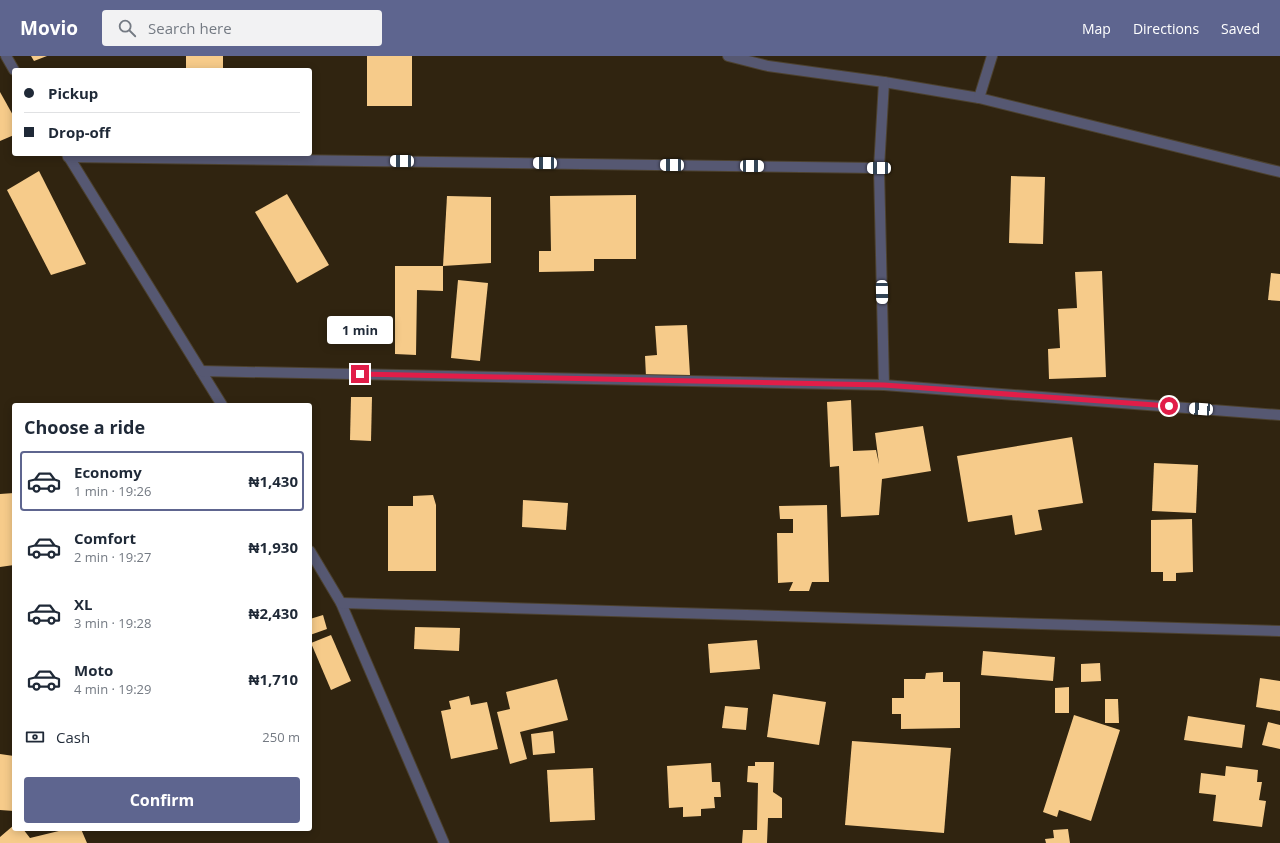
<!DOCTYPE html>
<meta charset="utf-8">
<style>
:root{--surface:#fff;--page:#f2f2f3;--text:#1f2937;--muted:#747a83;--line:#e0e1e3;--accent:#5e658f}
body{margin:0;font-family:"Open Sans",sans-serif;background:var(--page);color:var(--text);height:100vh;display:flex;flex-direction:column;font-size:15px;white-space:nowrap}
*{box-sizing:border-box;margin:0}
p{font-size:13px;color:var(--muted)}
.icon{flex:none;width:22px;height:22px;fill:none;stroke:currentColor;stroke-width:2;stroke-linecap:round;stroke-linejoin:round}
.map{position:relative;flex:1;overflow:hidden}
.details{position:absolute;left:12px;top:347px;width:300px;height:428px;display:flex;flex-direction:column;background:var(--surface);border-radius:4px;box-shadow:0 2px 10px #0003}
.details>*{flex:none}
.top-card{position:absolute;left:12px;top:12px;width:300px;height:88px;border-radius:4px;box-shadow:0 2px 10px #0003;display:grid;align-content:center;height:88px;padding:0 12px;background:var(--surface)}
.end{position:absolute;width:18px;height:18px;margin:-9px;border:5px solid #e11d48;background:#fff;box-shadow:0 0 0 2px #fff}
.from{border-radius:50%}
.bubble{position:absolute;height:28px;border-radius:4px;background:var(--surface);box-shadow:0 2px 10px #0003;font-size:13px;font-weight:700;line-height:28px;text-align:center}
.car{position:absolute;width:12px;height:24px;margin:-12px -6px;border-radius:5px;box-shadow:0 0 3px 1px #0007;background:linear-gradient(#fff 24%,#345 0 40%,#fff 0 76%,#345 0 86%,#fff 0)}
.top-card b{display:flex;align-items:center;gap:14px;height:38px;font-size:15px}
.top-card b+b{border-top:1px solid var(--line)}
.top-card i{width:10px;height:10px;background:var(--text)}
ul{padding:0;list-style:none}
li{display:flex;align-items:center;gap:12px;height:60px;margin:0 8px 6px;padding:0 4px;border:2px solid transparent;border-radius:4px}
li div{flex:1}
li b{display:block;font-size:15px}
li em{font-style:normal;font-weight:700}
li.current{border-color:var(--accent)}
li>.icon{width:36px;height:36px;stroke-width:1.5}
h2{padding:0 12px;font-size:18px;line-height:48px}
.pay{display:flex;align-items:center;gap:10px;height:44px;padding:0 12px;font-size:15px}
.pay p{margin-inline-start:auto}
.action{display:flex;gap:8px;margin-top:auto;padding:8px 12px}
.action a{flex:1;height:46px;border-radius:4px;background:var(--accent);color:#fff;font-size:16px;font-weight:700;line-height:46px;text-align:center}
header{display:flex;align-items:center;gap:24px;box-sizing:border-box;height:56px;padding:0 20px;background:var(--accent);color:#fff}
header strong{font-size:19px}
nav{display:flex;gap:22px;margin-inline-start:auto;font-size:14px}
.search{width:280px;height:36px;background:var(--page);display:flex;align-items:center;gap:10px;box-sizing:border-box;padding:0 14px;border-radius:4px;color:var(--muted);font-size:15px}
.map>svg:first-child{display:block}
</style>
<header>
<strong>Movio</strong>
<div class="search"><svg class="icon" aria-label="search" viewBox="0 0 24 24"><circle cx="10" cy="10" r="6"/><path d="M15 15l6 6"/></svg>Search here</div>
<nav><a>Map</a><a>Directions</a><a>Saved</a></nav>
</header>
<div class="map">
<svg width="1280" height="787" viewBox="0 0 1280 787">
<rect width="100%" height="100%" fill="#302410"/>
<g fill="#f6cb8a">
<polygon points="31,0 47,0 34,5"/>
<rect x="186" y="0" width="37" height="14"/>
<rect x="367" y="0" width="45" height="50"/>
<polygon points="0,36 14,61 14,79 0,85"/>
<polygon points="39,115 86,208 51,219 7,134"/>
<polygon points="1011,120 1045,121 1043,188 1009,187"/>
<polygon points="287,138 329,209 297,227 255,156"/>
<polygon points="636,139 636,203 594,203 594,215 539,216 539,195 551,195 550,140"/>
<polygon points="447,140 491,141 491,207 443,210"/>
<polygon points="395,210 443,210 443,235 417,234 416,299 395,298"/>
<polygon points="1102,215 1106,321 1049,323 1048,293 1060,292 1058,253 1077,252 1075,216"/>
<polygon points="1271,217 1280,218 1280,245 1268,244"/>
<polygon points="458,224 488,227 480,305 451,302"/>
<polygon points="687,269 690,319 646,321 645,300 657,299 655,270"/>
<polygon points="351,341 372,341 371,385 350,384"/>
<polygon points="851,344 853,395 876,394 879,408 875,377 923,370 931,415 882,423 879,459 841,461 839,410 830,411 827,346"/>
<polygon points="1072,381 1083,447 1038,454 1042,474 1015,479 1012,459 968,466 957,400"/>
<polygon points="1154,407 1198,409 1196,457 1152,455"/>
<polygon points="14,437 14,509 0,511 0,438"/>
<polygon points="433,439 436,449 436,515 388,515 388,450 413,450 413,440"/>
<polygon points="523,444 568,447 566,474 522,471"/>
<polygon points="827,449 829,526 812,526 809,535 789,535 793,526 778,527 777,477 793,477 793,463 780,463 779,450"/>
<polygon points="1192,463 1193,516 1176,517 1176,525 1163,525 1163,516 1151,516 1151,464"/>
<polygon points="323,559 327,573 310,579 310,563"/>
<polygon points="415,571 460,572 459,595 414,593"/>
<polygon points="331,579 351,625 331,634 311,587"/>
<polygon points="757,584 760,613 710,617 708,588"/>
<polygon points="983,595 1055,601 1053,625 981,619"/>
<polygon points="1100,607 1101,625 1081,626 1081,608"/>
<polygon points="943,616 943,626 960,626 960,672 901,673 901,658 892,658 892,642 904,642 904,623 925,623 926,617"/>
<polygon points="1260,622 1280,625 1280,655 1256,651"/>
<polygon points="557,623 568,664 520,676 527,703 510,708 497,656 510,653 506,636"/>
<polygon points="1069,631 1069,657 1055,657 1055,632"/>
<polygon points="773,638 826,646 819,689 767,681"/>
<polygon points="469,640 471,649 487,646 498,693 451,703 441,655 451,653 449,645"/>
<polygon points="1105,643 1118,643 1119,667 1105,667"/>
<polygon points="725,650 748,652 746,674 722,672"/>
<polygon points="1074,659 1120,674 1091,765 1059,754 1057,761 1043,756"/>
<polygon points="1188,660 1245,669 1242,692 1184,684"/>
<polygon points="1268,666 1280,669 1280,693 1262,689"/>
<polygon points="553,675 555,697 533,699 531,678"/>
<polygon points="852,685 951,692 944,777 845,769"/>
<polygon points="0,698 14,700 14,755 0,754"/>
<polygon points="755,706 774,706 773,736 782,742 782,762 768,762 767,787 742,787 743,774 757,774 758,727 747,726 748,710 755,710"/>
<polygon points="711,707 712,726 720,726 721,741 714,741 715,752 701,753 701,760 683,761 683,751 669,752 667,710"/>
<polygon points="1226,710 1258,714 1257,726 1262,726 1259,744 1266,745 1262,771 1213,765 1216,739 1199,737 1201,717 1225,720"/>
<polygon points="593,712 595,764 550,766 547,714"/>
<polygon points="14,769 14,773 23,773 30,782 67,773 81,773 87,787 0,787 0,781"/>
<polygon points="1068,773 1070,787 1046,787 1045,783 1054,782 1053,774"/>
</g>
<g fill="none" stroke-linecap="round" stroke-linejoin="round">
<defs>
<g id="street">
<polyline points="6,0 14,14"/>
<polyline points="728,0 768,10 884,26 979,42 1280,116"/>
<polyline points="884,26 879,112 884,329"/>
<polyline points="979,42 992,0"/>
<polyline points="67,98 222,349"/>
<polyline points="68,101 879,112"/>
<polyline points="201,315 884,329 1280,359"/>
<polyline points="310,495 341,547 444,787"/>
<polyline points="341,547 1280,575"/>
</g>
</defs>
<use href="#street" stroke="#4c412e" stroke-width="12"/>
<use href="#street" stroke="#565872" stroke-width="10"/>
</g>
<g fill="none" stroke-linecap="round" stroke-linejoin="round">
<polyline stroke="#e11d48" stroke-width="5" points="360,318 884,329 1169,350"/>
</g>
</svg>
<i class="end from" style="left:1169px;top:350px"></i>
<i class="end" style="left:360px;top:318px"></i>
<div class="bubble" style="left:327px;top:260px;width:66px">1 min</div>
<i class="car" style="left:402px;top:105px;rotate:271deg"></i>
<i class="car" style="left:545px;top:107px;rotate:271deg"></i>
<i class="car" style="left:672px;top:109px;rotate:271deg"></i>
<i class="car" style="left:752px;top:110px;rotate:91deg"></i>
<i class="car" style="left:879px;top:112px;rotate:271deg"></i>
<i class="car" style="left:882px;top:236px;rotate:179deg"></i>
<i class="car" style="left:1201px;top:353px;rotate:274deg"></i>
<div class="top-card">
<b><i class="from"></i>Pickup</b>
<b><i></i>Drop-off</b>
</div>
<section class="details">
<h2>Choose a ride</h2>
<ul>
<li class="current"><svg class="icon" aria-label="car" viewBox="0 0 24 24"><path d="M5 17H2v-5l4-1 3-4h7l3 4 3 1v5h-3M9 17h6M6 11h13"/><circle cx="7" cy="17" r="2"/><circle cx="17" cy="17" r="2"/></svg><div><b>Economy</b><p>1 min · 19:26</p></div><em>₦1,430</em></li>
<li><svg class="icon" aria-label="car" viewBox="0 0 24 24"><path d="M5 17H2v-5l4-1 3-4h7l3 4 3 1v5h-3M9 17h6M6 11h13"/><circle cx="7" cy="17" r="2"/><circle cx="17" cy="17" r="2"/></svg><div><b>Comfort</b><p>2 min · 19:27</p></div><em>₦1,930</em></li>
<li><svg class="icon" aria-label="car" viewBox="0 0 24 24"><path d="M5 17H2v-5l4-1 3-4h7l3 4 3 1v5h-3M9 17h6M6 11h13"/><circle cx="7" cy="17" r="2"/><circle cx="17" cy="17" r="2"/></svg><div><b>XL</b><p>3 min · 19:28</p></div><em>₦2,430</em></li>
<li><svg class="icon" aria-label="car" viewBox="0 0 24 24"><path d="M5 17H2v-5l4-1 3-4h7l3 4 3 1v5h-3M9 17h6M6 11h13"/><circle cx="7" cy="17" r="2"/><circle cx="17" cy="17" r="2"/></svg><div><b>Moto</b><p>4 min · 19:29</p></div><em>₦1,710</em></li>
</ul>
<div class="pay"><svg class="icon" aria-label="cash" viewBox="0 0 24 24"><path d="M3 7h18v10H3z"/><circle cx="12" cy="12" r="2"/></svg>Cash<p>250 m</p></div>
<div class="action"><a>Confirm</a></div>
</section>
</div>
